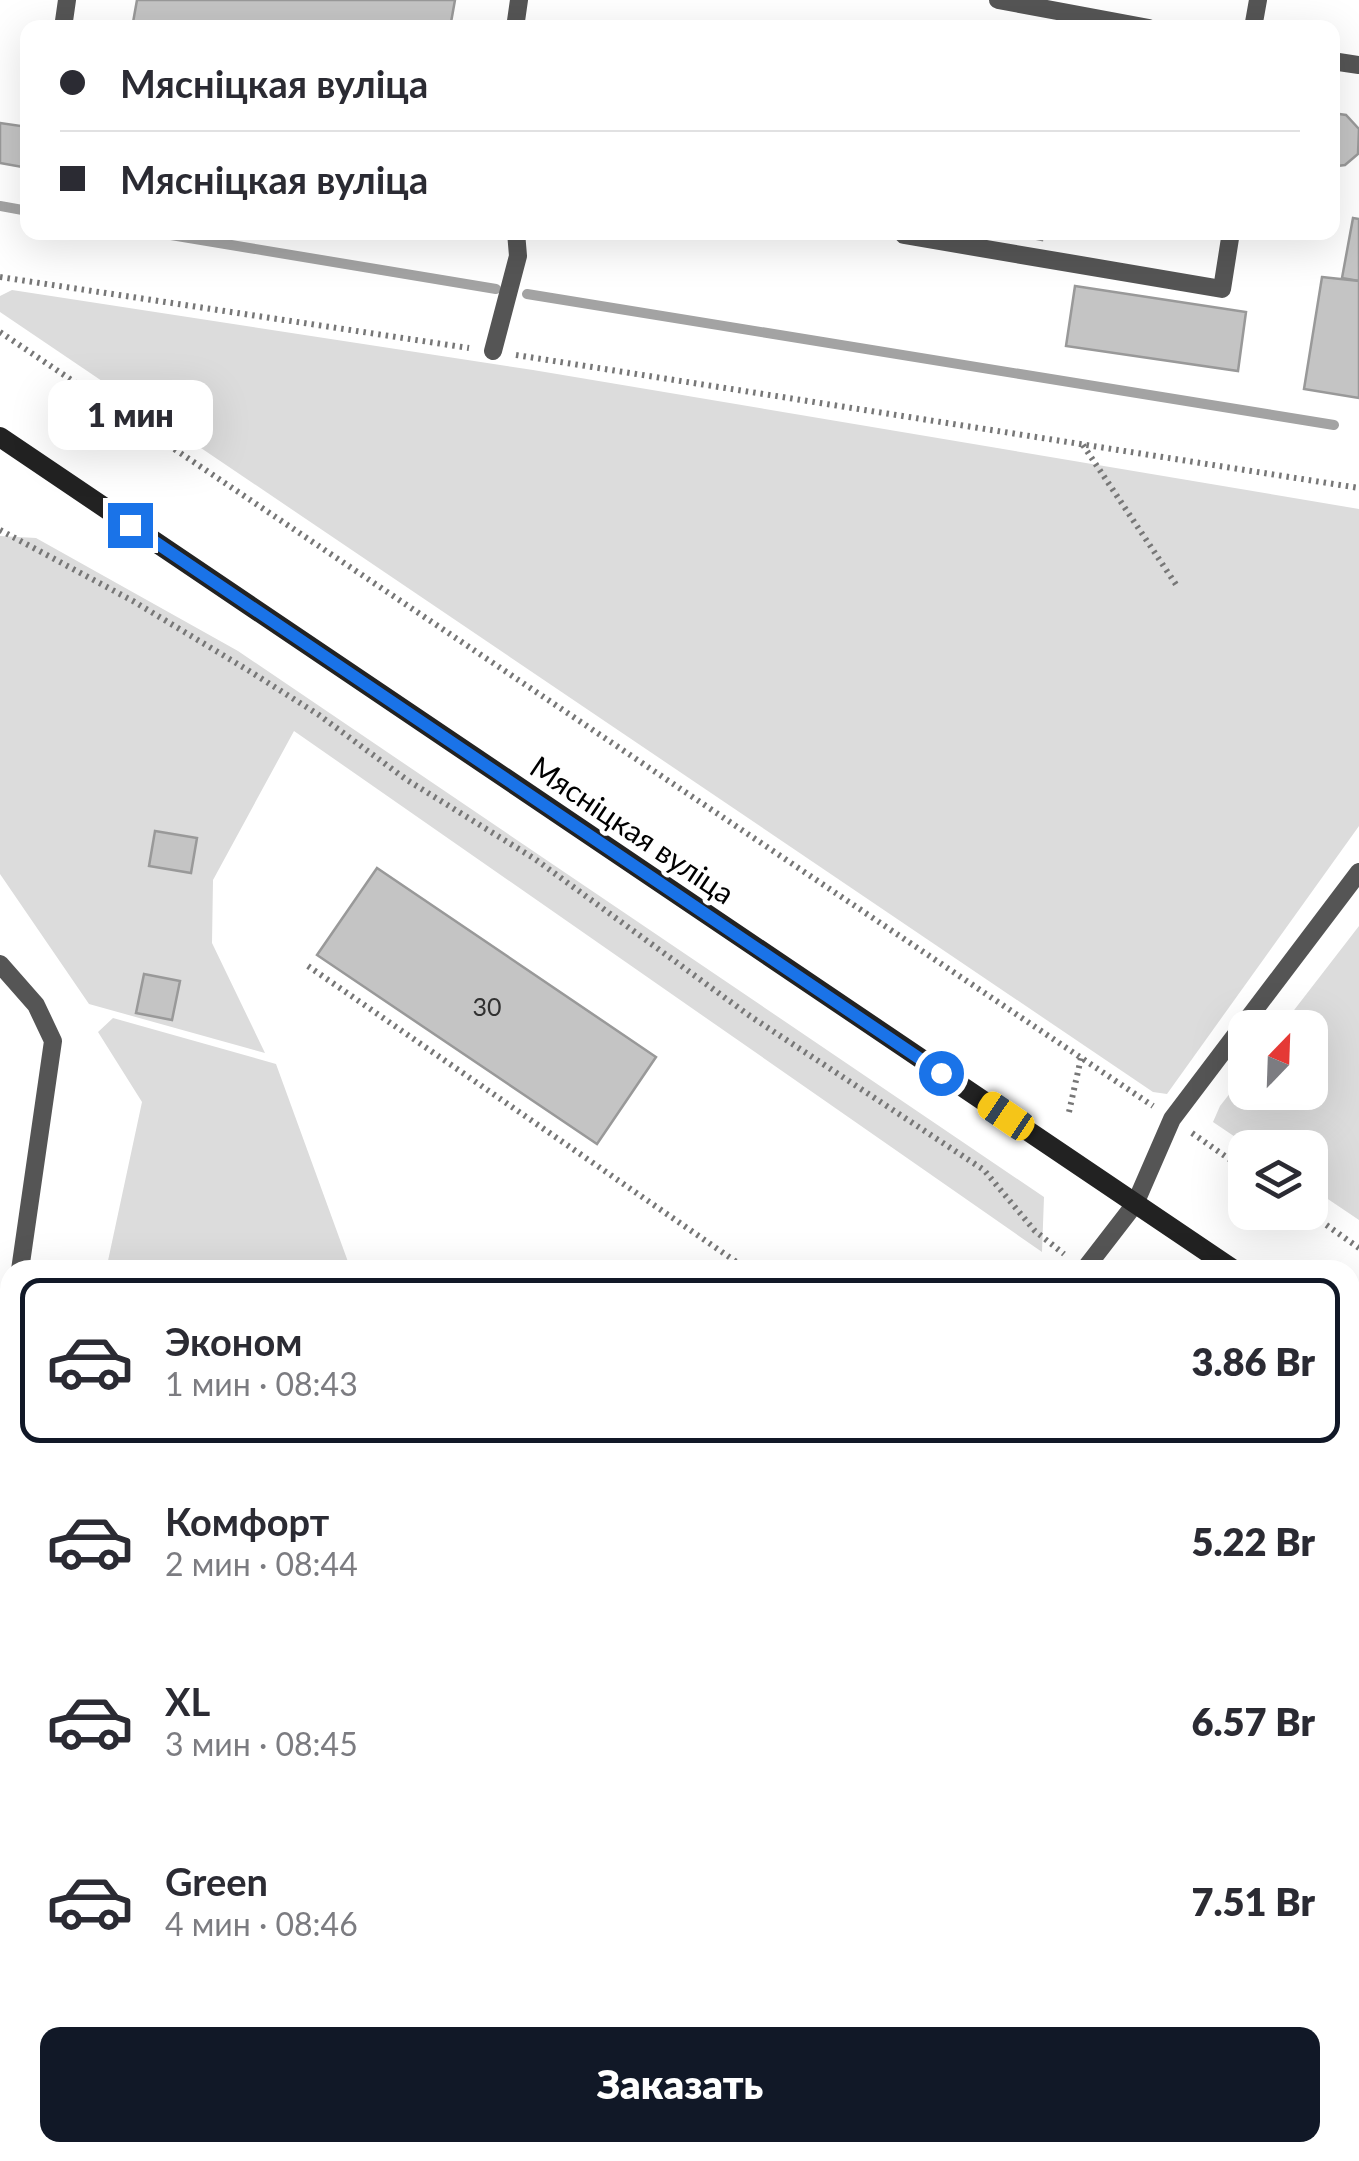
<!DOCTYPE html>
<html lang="ru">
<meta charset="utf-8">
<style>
:root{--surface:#fff;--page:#f7f7f7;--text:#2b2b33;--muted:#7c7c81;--line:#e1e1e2;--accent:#111827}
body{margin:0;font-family:Lato,sans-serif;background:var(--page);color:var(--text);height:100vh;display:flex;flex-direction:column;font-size:38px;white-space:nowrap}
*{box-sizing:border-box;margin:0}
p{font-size:32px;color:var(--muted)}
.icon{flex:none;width:55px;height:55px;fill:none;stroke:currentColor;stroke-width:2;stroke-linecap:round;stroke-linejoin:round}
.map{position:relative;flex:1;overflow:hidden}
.panel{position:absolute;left:0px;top:1260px;width:1360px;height:902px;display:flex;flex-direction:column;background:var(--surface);border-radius:30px 30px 0 0;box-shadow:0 10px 40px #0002}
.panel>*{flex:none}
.hud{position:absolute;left:20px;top:20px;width:1320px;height:220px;border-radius:20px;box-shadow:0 10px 40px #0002;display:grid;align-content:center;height:220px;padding:0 40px;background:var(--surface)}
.needle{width:65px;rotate:23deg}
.fabs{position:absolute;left:1228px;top:1010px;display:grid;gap:20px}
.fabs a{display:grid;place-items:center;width:100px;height:100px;border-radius:20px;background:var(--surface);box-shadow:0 10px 40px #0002;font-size:50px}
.end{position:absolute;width:45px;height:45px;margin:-22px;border:12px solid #1a73e8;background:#fff;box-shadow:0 0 0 5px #fff}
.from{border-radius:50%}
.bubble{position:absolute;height:70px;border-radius:20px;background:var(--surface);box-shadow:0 10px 40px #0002;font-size:32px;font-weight:800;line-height:70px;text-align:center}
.car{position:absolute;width:30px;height:60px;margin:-30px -15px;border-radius:12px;box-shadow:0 0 8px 2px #0007;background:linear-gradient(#f5c518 24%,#345 0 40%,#f5c518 0 76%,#345 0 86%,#f5c518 0)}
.hud b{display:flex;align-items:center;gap:35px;height:95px;font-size:38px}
.hud b+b{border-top:2px solid var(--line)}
.hud i{width:25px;height:25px;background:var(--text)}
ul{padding:18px 0 0;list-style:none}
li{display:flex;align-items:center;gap:30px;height:165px;margin:0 20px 15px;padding:0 20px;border:5px solid transparent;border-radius:20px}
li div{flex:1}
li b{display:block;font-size:38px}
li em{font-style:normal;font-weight:800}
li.selected{border-color:var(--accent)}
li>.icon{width:90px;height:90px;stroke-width:1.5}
.action{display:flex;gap:20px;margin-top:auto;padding:20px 40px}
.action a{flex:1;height:115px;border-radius:20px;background:var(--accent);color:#fff;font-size:40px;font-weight:800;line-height:115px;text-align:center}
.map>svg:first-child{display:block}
</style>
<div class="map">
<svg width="1359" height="2161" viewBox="0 0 1359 2161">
<rect width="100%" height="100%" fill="#fff"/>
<g fill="#dcdcdc" fill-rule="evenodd">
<polygon points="12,290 533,370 1359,509 1359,826 1167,1094 1153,1092 0,312 0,296"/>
<path d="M0 536 36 538 238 651 1044 1197 1042 1252 294 731 213 880 212 943 265 1053 89 1004 0 874ZM154 831 197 838 191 873 149 866Z"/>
<polygon points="1359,926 1359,1220 1310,1187 1310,1148 1250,1147 1213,1122 1220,1106 1245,1074 1245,1092 1310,1092 1310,1028 1281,1027"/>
<polygon points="113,1018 276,1064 351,1270 106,1270 142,1102 98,1032"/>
<polygon points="1350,2100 1359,2104 1359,2161 781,2161 785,2152 1350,2152"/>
<polygon points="682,2152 686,2161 154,2161 153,2153"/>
</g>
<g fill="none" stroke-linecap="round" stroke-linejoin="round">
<g stroke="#a3a3a3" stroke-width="10">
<polyline points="0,206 28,211"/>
<polyline points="153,232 496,289"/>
<polyline points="527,294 1334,425"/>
</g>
</g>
<g fill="#c4c4c4" stroke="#999" stroke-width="2.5">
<polygon points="137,0 455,0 450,28 132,28"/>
<polygon points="1332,113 1346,115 1359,129 1358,154 1345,165 1337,166 1332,166"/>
<polygon points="0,123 28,127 28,168 0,163"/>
<polygon points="1353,218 1359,219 1359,281 1342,278"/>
<polygon points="1002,232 1043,232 1042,240"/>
<polygon points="1322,277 1359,281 1359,398 1304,389"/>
<polygon points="1075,286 1246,312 1238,371 1066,346"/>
<polygon points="155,831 197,838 191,873 149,866"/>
<polygon points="377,868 656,1057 597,1144 317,955"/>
<polygon points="144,974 180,981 172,1020 136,1013"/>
<polygon points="1350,1515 1359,1519 1359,1731 1350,1728"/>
</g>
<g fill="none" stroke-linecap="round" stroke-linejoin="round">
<g stroke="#777" stroke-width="6" stroke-dasharray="2.5 5" stroke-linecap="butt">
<polyline points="0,277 469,348"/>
<polyline points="0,332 1153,1106"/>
<polyline points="516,355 1359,488"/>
<polyline points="1083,445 1177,586"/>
<polyline points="0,530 133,601 251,672 319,715 407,780 535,859 750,1016 984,1170 1035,1231 1064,1254"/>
<polyline points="308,966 748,1270"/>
<polyline points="1069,1112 1081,1058"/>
<polyline points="1192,1133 1245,1170"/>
<polyline points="1308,1212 1359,1248"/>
<polyline points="1350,1453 1359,1460"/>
<polyline points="0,1625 10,1626"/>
<polyline points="83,2152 83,2161"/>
<polyline points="767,2161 771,2152"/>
</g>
<g stroke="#555" stroke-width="18">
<polyline points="998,0 1149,28"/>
<polyline points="63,28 67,0"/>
<polyline points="515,28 519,0"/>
<polyline points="1253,28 1258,0"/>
<polyline points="1332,61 1359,65"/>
<polyline points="904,235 1222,289 1231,232"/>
<polyline points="493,351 518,256 516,232"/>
<polyline points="0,964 36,1005 53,1041 20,1270"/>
<polyline points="1084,1270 1135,1204 1172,1119 1359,872"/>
<polyline points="0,1388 10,1338"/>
<polyline points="1350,1776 1359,1780"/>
<polyline points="0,1802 6,1806 10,1826"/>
<polyline points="0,1881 6,1870 10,1833"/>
</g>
<g stroke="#222" stroke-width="20">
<polyline points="0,437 1234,1270"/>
<polyline points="1350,1348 1359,1354"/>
</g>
</g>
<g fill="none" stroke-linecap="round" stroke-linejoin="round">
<polyline stroke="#1a73e8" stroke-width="12" points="130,525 941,1073"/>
</g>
<g text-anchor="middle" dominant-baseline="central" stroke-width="9" stroke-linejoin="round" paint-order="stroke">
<g font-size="25" fill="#313131">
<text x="487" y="1006">30</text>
</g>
<g font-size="30" fill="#000" stroke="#fff">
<text transform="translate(633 829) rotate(34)">Мясніцкая вуліца</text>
</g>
</g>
</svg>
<div class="fabs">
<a><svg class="needle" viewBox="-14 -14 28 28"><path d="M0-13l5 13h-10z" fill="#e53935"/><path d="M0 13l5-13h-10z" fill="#7c7c81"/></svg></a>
<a><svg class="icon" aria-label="layers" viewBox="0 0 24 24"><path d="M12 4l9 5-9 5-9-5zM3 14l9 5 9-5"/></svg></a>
</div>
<i class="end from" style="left:941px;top:1073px"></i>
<i class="end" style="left:130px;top:525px"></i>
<div class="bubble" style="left:48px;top:380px;width:165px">1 мин</div>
<i class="car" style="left:1006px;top:1116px;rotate:304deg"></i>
<div class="hud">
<b><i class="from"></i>Мясніцкая вуліца</b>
<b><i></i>Мясніцкая вуліца</b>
</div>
<section class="panel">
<ul>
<li class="selected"><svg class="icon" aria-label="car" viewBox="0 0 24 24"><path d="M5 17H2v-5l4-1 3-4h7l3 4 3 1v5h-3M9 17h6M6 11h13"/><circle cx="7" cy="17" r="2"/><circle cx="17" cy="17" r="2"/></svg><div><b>Эконом</b><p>1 мин · 08:43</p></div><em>3.86 Br</em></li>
<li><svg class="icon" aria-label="car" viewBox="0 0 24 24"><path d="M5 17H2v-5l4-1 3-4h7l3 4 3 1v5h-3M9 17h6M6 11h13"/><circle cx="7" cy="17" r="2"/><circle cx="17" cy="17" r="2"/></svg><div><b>Комфорт</b><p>2 мин · 08:44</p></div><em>5.22 Br</em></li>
<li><svg class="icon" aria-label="car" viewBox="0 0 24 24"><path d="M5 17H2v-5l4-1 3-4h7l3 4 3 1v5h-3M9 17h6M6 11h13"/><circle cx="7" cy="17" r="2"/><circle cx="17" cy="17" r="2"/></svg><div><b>XL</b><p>3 мин · 08:45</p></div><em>6.57 Br</em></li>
<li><svg class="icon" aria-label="car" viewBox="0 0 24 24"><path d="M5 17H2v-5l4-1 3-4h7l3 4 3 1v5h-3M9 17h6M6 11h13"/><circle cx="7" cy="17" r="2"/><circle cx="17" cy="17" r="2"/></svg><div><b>Green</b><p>4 мин · 08:46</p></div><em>7.51 Br</em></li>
</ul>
<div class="action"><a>Заказать</a></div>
</section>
</div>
